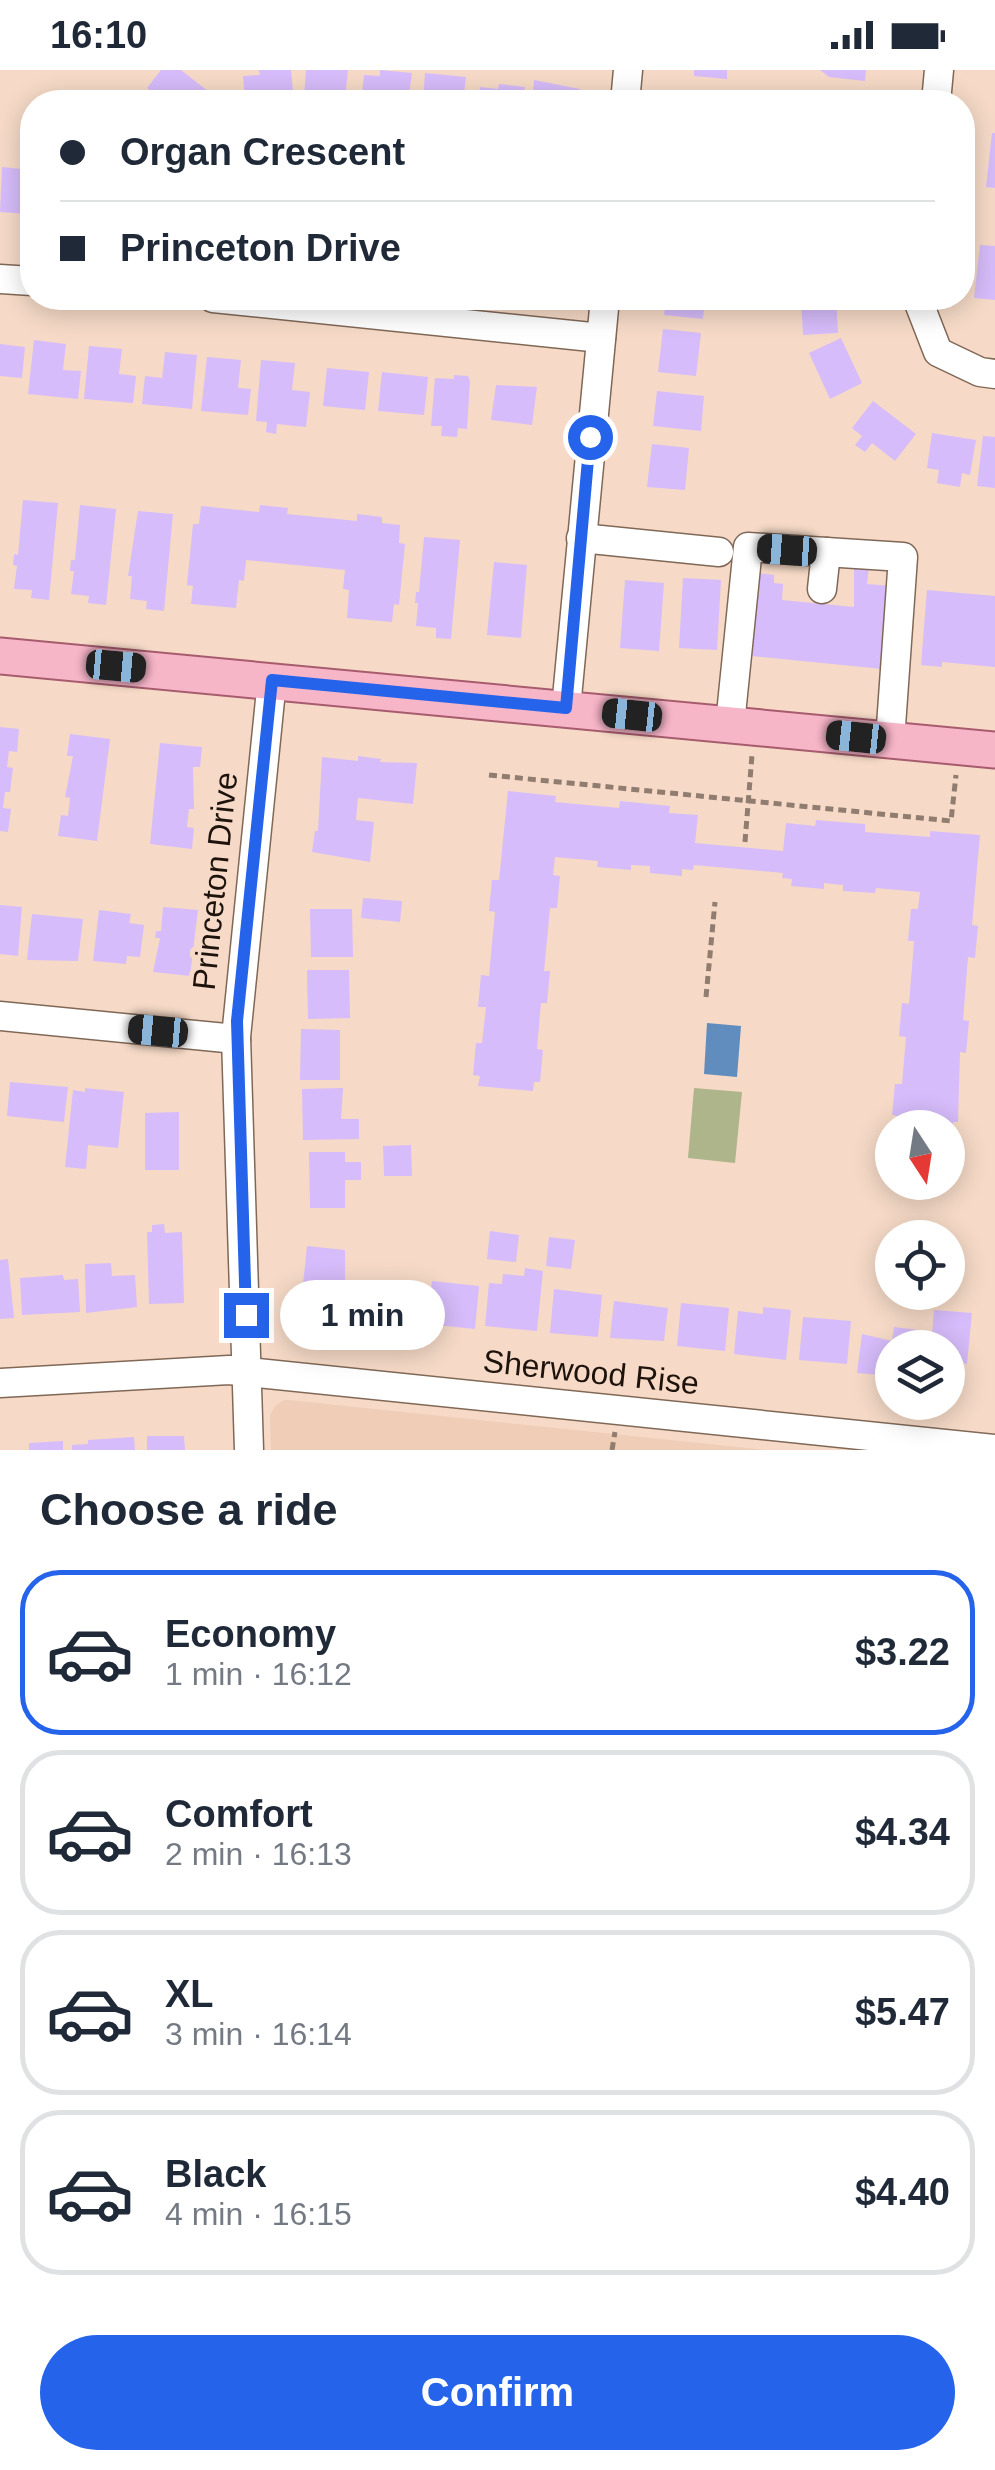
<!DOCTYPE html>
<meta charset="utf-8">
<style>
:root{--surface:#fff;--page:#f6f6f7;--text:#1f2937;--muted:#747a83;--line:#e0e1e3;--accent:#2563eb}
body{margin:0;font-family:Arial,sans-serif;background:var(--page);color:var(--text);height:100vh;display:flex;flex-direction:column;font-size:38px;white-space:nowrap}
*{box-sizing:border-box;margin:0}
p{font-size:32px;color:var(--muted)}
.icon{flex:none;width:55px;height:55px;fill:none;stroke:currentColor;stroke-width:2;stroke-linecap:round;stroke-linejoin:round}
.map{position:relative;height:1380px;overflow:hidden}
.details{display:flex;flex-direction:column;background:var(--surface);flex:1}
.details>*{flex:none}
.banner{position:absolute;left:20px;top:20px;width:955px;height:220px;border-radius:40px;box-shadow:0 5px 25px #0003;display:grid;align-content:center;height:220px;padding:0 40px;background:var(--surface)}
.needle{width:65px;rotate:168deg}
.buttons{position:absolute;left:875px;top:1040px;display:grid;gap:20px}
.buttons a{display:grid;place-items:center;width:90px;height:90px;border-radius:50%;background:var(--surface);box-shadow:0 5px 25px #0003;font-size:50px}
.end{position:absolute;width:45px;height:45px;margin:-22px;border:12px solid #2563eb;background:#fff;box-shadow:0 0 0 5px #fff}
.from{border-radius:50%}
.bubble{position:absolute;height:70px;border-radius:35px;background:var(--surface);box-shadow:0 5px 25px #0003;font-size:32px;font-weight:800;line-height:70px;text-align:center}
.car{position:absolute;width:30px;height:60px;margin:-30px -15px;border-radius:12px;box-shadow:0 0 8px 2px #0007;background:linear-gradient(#222 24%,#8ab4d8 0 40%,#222 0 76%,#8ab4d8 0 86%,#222 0)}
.banner b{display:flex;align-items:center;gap:35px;height:95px;font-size:38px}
.banner b+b{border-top:2px solid var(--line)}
.banner i{width:25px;height:25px;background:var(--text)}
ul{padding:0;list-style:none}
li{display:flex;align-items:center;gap:30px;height:165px;margin:0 20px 15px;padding:0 20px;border:5px solid var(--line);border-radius:40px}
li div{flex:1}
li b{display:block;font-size:38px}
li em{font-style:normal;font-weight:800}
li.on{border-color:var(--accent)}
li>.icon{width:90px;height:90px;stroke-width:1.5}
h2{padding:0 40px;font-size:45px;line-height:120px}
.button{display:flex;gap:20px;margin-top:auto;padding:20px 40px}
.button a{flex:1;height:115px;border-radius:60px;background:var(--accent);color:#fff;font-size:40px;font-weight:800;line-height:115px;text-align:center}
.status{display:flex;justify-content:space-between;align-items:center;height:70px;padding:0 50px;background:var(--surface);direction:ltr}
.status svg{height:28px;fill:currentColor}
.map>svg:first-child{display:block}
</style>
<div class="status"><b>16:10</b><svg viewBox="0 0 49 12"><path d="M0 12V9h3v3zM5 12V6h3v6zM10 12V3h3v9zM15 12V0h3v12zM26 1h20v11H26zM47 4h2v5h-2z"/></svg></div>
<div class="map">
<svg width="995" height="1380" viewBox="0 0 995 1380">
<rect width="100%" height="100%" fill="#f6dac7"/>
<polygon fill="#efcdb6" points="284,1330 289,1330 766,1380 271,1380 270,1345 275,1336"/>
<polygon fill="#aeb58a" points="694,1018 742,1022 735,1093 688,1088"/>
<polygon fill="#608cbe" points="707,953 741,956 737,1007 704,1004"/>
<g fill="#d6bcfa">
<polygon points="161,0 181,0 209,22 201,32 166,32 147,18"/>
<polygon points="259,0 291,0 294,32 245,32 243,6 260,5"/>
<polygon points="306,0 348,0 345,29 304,25"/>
<polygon points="380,0 412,3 408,32 361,32 364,5 380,6"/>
<polygon points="694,0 727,0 727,9 694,6"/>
<polygon points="820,0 866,0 865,11 829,7"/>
<polygon points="425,3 466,7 463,32 423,32"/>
<polygon points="534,10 580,19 579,32 532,32"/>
<polygon points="499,14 525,17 523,32 478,32 480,17 498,19"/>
<polygon points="691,21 730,26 730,32 690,32"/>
<polygon points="828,24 863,27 863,32 828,32"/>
<polygon points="992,63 995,63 995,118 986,117"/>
<polygon points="2,97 32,100 32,137 28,136 27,144 0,142"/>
<polygon points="980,175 995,176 995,230 974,228"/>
<polygon points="666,228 705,228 703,249 664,245"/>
<polygon points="801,228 836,228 838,263 803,265"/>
<polygon points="663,259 701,263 696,306 658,302"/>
<polygon points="841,268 862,313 830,329 809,283"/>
<polygon points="34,270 66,274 63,300 81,301 78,329 28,324"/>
<polygon points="0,274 25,277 22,308 0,306"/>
<polygon points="89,276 122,279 119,304 136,306 133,333 84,329"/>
<polygon points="165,282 197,285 192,339 142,334 145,306 162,308"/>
<polygon points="207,287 241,290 238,318 251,319 248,345 201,341"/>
<polygon points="261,290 295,293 292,320 310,322 306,357 277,354 276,364 266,362 267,352 256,351"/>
<polygon points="327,298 369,302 365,340 323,336"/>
<polygon points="382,302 428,307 424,345 378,341"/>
<polygon points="454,305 468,306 470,311 467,359 458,358 457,367 441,366 442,356 431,356 435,308 454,309"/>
<polygon points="496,315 537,317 532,355 491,350"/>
<polygon points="657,321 704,326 701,361 653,356"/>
<polygon points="873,331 916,364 895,391 872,373 865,382 855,375 862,366 852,358"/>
<polygon points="932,363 976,370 970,405 962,403 960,417 937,413 939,400 927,398"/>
<polygon points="983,366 995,367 995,418 977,416"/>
<polygon points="652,374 689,378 685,420 647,417"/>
<polygon points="23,430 58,433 49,530 31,528 32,520 14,519 17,496 13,495 14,484 18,485"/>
<polygon points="80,435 116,439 106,535 88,533 89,526 71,524 74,501 70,501 71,490 75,490"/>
<polygon points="260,435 288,438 287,444 357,451 357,444 382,447 382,453 400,455 399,473 405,474 399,535 394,534 392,552 347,548 349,520 343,519 345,500 246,490 244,511 239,510 236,538 191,534 193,516 187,515 193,454 199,454 201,436 259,442"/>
<polygon points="138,441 173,444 164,541 146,539 147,531 130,529 132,506 128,506"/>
<polygon points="424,467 460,470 451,569 436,568 436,558 416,556 418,533 415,533 416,522 419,522"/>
<polygon points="494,492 527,495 521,568 487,565"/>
<polygon points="854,495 869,497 867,514 891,516 882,599 742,585 750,502 774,505 774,513 783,514 782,530 854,537"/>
<polygon points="683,508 721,510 717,580 679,578"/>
<polygon points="625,510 664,513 659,581 620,578"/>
<polygon points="927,520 995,526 995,597 942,592 942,597 921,595"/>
<polygon points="0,657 19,659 17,682 9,681 7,697 13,698 10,722 5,722 3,738 11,739 8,762 0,761"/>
<polygon points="70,664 110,669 97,771 58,766 61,745 68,746 70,728 65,727 73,686 67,686"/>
<polygon points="160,673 202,677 200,697 193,697 194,739 189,739 187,757 194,758 192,779 150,774"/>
<polygon points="358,686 381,689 380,692 417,693 413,734 358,728 356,750 374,752 370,792 312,782 315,761 318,761 322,687 358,691"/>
<polygon points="508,721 556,726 555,732 619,738 620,731 670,736 669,743 698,745 695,773 783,781 786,753 815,756 816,750 865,754 865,762 930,767 930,761 980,765 972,855 978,856 975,888 968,887 963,950 969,951 966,983 960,982 958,1052 953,1052 952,1062 948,1058 897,1057 898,1046 892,1045 895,1014 902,1014 906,967 899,966 902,933 909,934 914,871 908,871 911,839 918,839 920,822 876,818 875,823 843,821 843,815 824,813 824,819 791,816 792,809 782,808 783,803 694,795 693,800 682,799 682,806 650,803 650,796 631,795 631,800 597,797 598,791 555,787 553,805 560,806 557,838 550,838 544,901 550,901 547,933 541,933 537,979 543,980 540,1012 534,1012 533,1021 478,1016 480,1006 473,1005 476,973 482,973 486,937 478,937 481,905 489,906 495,842 489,841 492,810 499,810"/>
<polygon points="363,828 402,831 400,852 361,848"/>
<polygon points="0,835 22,837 18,886 0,884"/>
<polygon points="163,837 198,840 190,906 153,902 160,868 155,868 156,861 161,861"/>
<polygon points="310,839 352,839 353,887 311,887"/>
<polygon points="99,840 131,844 129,853 144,855 140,887 127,886 126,894 93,891"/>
<polygon points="32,844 83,849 78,891 27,890"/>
<polygon points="307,900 349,900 350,948 308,949"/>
<polygon points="301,959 340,960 340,1010 300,1010"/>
<polygon points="10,1012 68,1017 64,1052 7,1046"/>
<polygon points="85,1018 124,1022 118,1078 88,1075 86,1099 65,1097 73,1020 85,1022"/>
<polygon points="343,1018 341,1049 359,1049 359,1069 303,1070 302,1019"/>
<polygon points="179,1042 179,1100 145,1100 145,1043"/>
<polygon points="411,1075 412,1106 384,1106 383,1076"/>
<polygon points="309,1082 345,1082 345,1092 361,1092 361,1110 345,1110 345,1138 310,1138"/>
<polygon points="164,1154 165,1163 182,1162 184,1233 149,1234 147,1162 152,1162 152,1155"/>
<polygon points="490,1161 519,1165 516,1192 487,1189"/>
<polygon points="549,1167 575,1170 571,1199 546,1196"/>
<polygon points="307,1176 345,1180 345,1223 337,1222 334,1246 300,1243"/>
<polygon points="8,1189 14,1248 0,1249 0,1190"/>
<polygon points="111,1193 112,1206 135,1205 137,1237 86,1243 85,1194"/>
<polygon points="525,1198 543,1201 537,1261 485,1256 489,1213 502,1214 503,1204 524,1206"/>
<polygon points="63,1205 64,1210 78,1209 80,1242 22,1245 20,1208"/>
<polygon points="432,1211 479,1216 475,1259 427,1254"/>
<polygon points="365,1216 418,1222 414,1254 360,1251"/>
<polygon points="554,1219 602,1225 598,1267 550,1263"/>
<polygon points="614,1231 668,1238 664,1271 610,1268"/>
<polygon points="681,1233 729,1238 725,1281 677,1276"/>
<polygon points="763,1237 791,1240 786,1290 734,1284 738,1241 763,1244"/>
<polygon points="934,1240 972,1243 967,1294 962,1293 961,1308 948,1306 948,1278 921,1278 922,1263 932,1264"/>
<polygon points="803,1247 851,1251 847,1294 799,1290"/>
<polygon points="894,1257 918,1260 916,1278 892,1278 892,1306 857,1303 862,1264 892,1271"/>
<polygon points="147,1366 184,1366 185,1380 147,1380"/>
<polygon points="134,1367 135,1380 72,1380 72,1375 88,1374 88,1370"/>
<polygon points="63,1371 63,1380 29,1380 29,1373"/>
</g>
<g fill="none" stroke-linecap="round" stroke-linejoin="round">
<defs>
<g id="minor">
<polyline points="625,32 628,0"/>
<polyline points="936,32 939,0"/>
<polyline points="0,209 32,211"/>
<polyline points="213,228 601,268"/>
<polyline points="917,228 938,282 980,302 995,304"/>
<polyline points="581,468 719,482"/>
<polyline points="822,519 826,482"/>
<polyline points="566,638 605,228"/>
<polyline points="730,654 748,477 903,487 890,670"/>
<polyline points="0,946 236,969"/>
<polyline points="0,1313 229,1300 995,1379"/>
<polyline points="249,1380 236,967 272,610"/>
</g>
<polyline id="major" points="0,586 995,680"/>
</defs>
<use href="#minor" stroke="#806857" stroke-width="31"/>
<use href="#major" stroke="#a75c6e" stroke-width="39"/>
<g stroke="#917d70" stroke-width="5" stroke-dasharray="8 5" stroke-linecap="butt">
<polyline points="489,705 951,751 956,705"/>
<polyline points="745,772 752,685"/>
<polyline points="706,927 715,832"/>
<polyline points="612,1380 615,1362"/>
</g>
<use href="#minor" stroke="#fff" stroke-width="28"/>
<use href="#major" stroke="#f7b5c8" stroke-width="35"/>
</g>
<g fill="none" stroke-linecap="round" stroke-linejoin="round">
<polyline stroke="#2563eb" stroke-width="12" points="246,1245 237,951 272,610 566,638 590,367"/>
</g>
<g text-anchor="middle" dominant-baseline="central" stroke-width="10" stroke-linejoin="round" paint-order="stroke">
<g font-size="32" fill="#1d130c" stroke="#f6dac7">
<text transform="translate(215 811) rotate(-84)">Princeton Drive</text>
<text transform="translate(591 1302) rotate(6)">Sherwood Rise</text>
</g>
</g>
</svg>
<div class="buttons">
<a><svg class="needle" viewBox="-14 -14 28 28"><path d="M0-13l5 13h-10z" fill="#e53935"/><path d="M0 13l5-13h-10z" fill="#747a83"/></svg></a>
<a><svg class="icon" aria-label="locate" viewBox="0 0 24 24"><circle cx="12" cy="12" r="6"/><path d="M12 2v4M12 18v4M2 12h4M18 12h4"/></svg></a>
<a><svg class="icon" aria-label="layers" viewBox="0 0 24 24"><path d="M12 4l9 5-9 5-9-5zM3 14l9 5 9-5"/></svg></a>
</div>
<i class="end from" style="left:590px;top:367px"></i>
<i class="end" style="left:246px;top:1245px"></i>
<div class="bubble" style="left:280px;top:1210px;width:165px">1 min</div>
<i class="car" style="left:787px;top:480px;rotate:274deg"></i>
<i class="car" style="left:116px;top:596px;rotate:95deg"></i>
<i class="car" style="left:632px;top:645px;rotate:276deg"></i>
<i class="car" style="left:856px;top:667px;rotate:276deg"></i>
<i class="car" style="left:158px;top:961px;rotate:275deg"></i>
<div class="banner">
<b><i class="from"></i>Organ Crescent</b>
<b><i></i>Princeton Drive</b>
</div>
</div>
<section class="details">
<h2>Choose a ride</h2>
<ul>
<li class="on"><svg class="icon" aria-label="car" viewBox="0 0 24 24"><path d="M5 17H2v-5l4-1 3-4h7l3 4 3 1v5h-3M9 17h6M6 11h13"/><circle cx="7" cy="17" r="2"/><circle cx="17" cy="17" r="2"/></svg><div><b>Economy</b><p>1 min · 16:12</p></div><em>$3.22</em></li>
<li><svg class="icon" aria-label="car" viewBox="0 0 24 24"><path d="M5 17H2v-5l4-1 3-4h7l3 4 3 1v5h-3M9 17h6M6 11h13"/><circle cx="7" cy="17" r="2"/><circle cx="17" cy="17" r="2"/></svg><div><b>Comfort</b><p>2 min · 16:13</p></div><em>$4.34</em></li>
<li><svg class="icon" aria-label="car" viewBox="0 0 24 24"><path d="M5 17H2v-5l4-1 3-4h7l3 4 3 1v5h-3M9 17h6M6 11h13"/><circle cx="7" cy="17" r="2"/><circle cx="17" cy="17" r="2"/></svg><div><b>XL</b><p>3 min · 16:14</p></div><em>$5.47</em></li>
<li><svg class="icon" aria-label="car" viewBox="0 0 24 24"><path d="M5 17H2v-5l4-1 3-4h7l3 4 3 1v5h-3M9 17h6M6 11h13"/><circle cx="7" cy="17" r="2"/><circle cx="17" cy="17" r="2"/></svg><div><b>Black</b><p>4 min · 16:15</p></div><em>$4.40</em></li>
</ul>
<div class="button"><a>Confirm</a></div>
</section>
